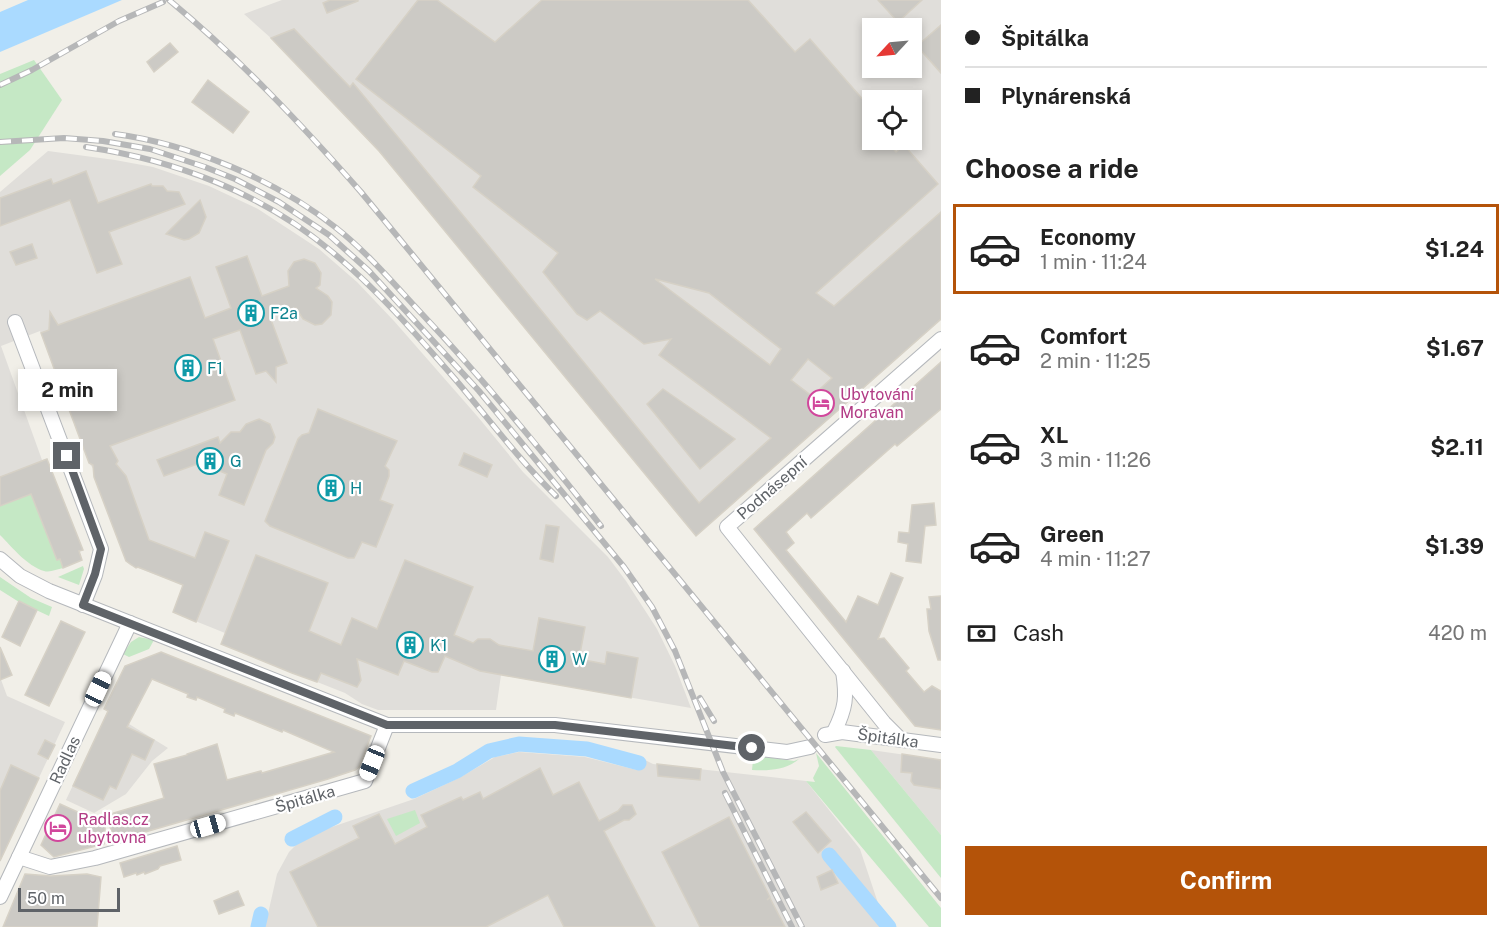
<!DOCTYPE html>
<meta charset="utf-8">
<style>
:root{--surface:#fff;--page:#f6f6f6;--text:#222;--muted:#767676;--line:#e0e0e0;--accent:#b45309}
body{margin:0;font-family:"Public Sans",sans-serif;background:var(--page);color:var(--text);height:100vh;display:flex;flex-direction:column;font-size:22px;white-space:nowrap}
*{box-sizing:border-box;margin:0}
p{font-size:20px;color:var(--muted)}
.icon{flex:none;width:33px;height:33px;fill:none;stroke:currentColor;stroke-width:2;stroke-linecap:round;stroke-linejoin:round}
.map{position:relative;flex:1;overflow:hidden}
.side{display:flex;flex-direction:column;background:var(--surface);width:570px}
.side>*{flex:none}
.banner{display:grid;align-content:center;height:132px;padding:0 24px;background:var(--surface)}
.needle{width:39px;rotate:244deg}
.fabs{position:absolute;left:862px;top:18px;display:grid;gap:12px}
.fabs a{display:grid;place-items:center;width:60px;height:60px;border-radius:0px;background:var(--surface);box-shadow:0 3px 9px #0003;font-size:30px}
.scale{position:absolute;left:18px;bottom:15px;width:102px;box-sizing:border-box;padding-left:6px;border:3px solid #5f6368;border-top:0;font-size:16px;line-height:21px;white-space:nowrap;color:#5f6368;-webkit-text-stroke:4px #fff;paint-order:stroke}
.end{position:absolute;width:27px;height:27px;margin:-14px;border:8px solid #5f6368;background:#fff;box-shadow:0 0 0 3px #fff}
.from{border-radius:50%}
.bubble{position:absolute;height:42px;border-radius:0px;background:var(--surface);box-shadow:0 3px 9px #0003;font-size:20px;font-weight:700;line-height:42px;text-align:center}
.car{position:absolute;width:18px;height:36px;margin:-18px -9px;border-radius:8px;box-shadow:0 0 4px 2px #0007;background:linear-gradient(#fff 24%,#345 0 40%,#fff 0 76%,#345 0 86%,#fff 0)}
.banner b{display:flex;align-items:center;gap:21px;height:57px;font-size:22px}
.banner b+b{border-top:2px solid var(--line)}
.banner i{width:15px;height:15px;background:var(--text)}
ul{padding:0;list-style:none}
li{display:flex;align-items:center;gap:18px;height:90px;margin:0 12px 9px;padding:0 12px;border:3px solid transparent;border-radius:0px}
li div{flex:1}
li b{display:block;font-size:22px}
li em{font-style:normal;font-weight:700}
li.current{border-color:var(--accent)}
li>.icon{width:54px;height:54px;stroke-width:1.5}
h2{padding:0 24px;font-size:27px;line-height:72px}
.pay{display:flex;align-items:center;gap:15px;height:66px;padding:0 24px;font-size:22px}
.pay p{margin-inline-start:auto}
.primary-button{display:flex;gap:12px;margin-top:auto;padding:12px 24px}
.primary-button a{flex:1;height:69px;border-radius:0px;background:var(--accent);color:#fff;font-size:24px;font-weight:700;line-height:69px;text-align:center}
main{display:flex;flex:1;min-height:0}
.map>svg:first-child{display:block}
</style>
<main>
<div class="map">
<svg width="941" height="927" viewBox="0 0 941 927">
<rect width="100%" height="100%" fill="#f1efe8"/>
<g fill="#e0deda" fill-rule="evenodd">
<path d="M282 0H941V320L696 536 384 157 272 39 244 14ZM873 28H912V68H873ZM873 100H912V140H873Z"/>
<polygon points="48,151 115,160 153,167 209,186 258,209 319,249 357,282 394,321 478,417 523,472 608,557 626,581 657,629 675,666 691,708 501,675 496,710 378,710 362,704 345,693 221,644 225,633 173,612 183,585 130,565 126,561 95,471 89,463 66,398 67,393 62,395 56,391 56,388 59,384 62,383 56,374 40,331 1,346 42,460 47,459 83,550 79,552 82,560 63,568 0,506 0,192"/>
<polygon points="0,677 7,696 65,722 0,861"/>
<polygon points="108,711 168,748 152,761 126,794 94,813 66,800"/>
<polygon points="871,750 941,760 941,835"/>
<polygon points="519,752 585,757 637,770 641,758 653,764 806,781 860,849 886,927 265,927 277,874 289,852 297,844 326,829 414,799 459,778 495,757"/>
</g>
<g fill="#c5e8c5">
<polygon points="34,60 62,100 30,150 0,176 0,74"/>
<path d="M31 494 60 559 63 568C57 569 50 573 44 571 27 566 12 547 0 535V506Z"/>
<polygon points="83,566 84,569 79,585 58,577"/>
<polygon points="0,577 31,598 52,607 49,616 19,602 0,590"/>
<polygon points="139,637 154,640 149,649 129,657 123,654 131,642"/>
<polygon points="836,746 871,750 941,835 941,878 835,747"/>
<polygon points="816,753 941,908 941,927 929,927 806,781 815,782 813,778 819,766"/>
<path d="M759 756 794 761 799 759C786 770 769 771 752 770L753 760Z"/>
<polygon points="415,810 420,823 396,836 387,819"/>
</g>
<polygon fill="#aadaff" points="28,0 122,0 0,52 0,12"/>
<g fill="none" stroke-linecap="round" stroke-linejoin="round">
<g stroke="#aadaff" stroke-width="15">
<polyline points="413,791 457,771 489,751 519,744 587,749 639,763"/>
<polyline points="292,839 335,817"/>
<polyline points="829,855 889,927"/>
<polyline points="258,927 261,914"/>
</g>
</g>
<g fill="#cccac5" stroke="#d6d1c6" stroke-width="1.5" fill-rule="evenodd">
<polygon points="330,0 358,0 358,1 327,13 323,3"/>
<path d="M418 0H437L495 42 542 0H748L795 52 810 39 873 111V140H885L896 152 904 145 938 184 816 293 834 306 941 212V319L696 536 379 151 271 38 294 29 350 87 353 83 491 249 699 503 771 438 659 355 671 339 644 344 600 311 587 320 577 314 543 272 558 253 473 187 481 176 356 79ZM655 279 709 293 781 349 770 365ZM808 359 832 378 812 396 791 380Z"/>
<polygon points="878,0 922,0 898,22"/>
<polygon points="941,25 941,73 917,46"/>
<polygon points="170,43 178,52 154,72 147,62"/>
<polygon points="208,80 249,112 233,133 192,102"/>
<polygon points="86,171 98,203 151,184 152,186 163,186 167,191 179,192 185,204 109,232 122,264 97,273 70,200 0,226 0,198 51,179 53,184"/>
<polygon points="200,200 206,217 199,233 189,239 184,240 166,234"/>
<polygon points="32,244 37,258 16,265 10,252"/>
<polygon points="247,256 262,296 289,286 288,271 294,262 304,259 315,263 321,273 320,285 316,288 328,296 332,302 331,315 322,324 315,325 303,319 296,308 270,317 287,363 276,367 276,382 266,371 256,374 240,330 213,339 235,400 110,446 118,461 116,464 126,476 149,540 195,558 205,532 229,541 196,622 173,612 183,585 138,567 136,568 126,561 94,477 93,465 89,463 67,404 67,398 56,391 56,388 59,382 41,333 49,330 50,312 58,325 190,277 205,318 231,308 216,267"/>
<polygon points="941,362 941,409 897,446 895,444 811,518 807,513 786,532 794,543 786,550 846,622 858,596 878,605 891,573 903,578 878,639 884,638 909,668 906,671 924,692 932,686 941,691 941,730 915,726 754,529"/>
<polygon points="663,389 735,439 700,469 647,404"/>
<polygon points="318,409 397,441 385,466 389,470 389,476 380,500 393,505 376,547 362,542 354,558 348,558 270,526 265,521 298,439 302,435 309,433"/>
<polygon points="259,419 270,424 275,437 273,443 266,450 244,505 219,495 227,474 200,463 164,476 157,460 218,437 220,443 231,432 240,432 246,424"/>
<polygon points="464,453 492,465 487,477 459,465"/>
<polygon points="47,459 83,550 79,551 82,560 63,568 60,559 57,560 31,494 0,506 0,477"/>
<polygon points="934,503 936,525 925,526 921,563 906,561 908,544 898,542 899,532 909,533 912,505"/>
<polygon points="546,525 559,527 553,562 540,559"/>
<polygon points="256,555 328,583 309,631 341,645 352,618 377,629 405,560 473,587 454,635 473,643 478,639 490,639 499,645 533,651 539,618 585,627 579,659 605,664 607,652 638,658 631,698 480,671 445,656 438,672 432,672 404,661 398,675 357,659 361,680 357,687 321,673 317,682 292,673 221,644"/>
<polygon points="941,596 941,660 938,660 929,631 927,609 931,609 929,597"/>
<polygon points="19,601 37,610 20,646 2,637"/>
<polygon points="61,621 85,632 49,706 25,695"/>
<polygon points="0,647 12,675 0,680"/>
<polygon points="161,652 371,736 359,767 355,770 328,779 114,841 107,815 164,798 154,764 187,755 187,754 217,744 227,780 261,771 262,773 334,752 283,730 282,732 235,713 234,716 224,712 225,709 197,697 196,700 187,697 188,694 152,679 127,727 154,740 145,760 132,754 116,789 110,786 103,800 73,786 108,711 104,709 125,666"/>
<polygon points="45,740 55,745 48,759 38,754"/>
<polygon points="902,754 941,760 941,789 914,785 911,781 912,773 901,772"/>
<polygon points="657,764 701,769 700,780 658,776"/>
<polygon points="11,765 39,778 0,861 0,791"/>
<polygon points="540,768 553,795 579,782 599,821 618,811 623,805 632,805 636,814 629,820 624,820 604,831 655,927 564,927 548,895 486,927 318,927 290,872 359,838 353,826 379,814 395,844 427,827 421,815 461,797 463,800 480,792 483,799"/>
<polygon points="60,804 93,819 106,815 104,844 54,857 41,845"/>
<polygon points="806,812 831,841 818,853 793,822"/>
<polygon points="729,817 770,897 767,900 770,898 785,927 700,927 662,852"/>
<polygon points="177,846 181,860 160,866 158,869 145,874 144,872 137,875 136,873 124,877 120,863"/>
<polygon points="832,870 838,883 821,890 817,877"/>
<polygon points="25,874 51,876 87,874 101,877 97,927 3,927"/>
<polygon points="238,891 244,905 219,914 214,901"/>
</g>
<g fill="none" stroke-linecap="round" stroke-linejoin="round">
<defs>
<g id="minor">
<polyline points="15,322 101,549 95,575 83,605"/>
<polyline points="0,559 20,576 49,591 387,725 555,725 787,752 810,747"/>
<path d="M834 732C846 708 847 697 843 671"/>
<polyline points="825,735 842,732 941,745"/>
<polyline points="901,740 884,723 727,527 941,339"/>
<polyline points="19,857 50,867 95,858 365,781 387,725"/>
<polyline points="0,897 130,623"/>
</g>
</defs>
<use href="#minor" stroke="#b5b8bc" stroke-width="16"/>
<use href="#minor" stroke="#fff" stroke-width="14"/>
<defs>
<g id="rail">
<path d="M169 0C239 58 301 124 361 192L941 898"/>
<polyline points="0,85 32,70 119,21 163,2"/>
<path d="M115 134C190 144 276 180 335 227 367 252 394 284 422 314 485 381 544 453 601 526"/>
<polyline points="0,142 64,138 103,141 150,149 205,167 235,179 279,202 329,235 369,271 479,391 624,567 652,607 675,651 723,772 802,927"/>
<path d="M86 147C175 160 262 193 331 251 376 288 416 334 455 379 488 418 519 460 556 496"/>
<polyline points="700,698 714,721"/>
<polyline points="725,793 792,927"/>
</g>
</defs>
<use href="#rail" stroke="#b6b7b8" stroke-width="6"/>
<use href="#rail" stroke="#fff" stroke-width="4" stroke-dasharray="11" stroke-linecap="butt"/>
</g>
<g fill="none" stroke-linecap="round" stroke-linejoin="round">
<polyline stroke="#5f6368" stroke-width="8" points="67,456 101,549 95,574 83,605 387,725 555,725 752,748"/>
</g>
<defs>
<symbol id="building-ring" viewBox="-11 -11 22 22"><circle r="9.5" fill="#fff" stroke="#0f9aa8" stroke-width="1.5"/><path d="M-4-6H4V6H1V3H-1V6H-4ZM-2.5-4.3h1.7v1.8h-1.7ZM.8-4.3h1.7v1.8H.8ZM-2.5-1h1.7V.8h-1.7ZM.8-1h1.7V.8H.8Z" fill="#0f9aa8"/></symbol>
<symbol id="hotel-ring" viewBox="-11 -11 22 22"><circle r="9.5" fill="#fff" stroke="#d1479c" stroke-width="1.5"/><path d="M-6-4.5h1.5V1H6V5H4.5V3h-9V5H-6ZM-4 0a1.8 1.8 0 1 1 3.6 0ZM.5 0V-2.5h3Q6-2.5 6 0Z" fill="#d1479c"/></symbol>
</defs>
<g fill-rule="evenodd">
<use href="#building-ring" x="236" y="298" width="30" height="30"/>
<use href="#building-ring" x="173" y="353" width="30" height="30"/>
<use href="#hotel-ring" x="806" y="388" width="30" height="30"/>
<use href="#building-ring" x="195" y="446" width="30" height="30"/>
<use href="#building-ring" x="316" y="473" width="30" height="30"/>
<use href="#building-ring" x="395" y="630" width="30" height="30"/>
<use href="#building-ring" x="537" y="644" width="30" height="30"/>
<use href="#hotel-ring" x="43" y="813" width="30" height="30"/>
</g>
<g text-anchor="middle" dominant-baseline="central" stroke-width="4.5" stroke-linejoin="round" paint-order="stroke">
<g font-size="16" fill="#0d838f" stroke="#fff" text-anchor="start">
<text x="270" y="313">F2a</text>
<text x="207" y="368">F1</text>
<text x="230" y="461">G</text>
<text x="350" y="488">H</text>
<text x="430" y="645">K1</text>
<text x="572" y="659">W</text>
</g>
<g font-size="16" fill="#b23c85" stroke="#fff" text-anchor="start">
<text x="840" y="394">Ubytování<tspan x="840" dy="18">Moravan</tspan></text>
<text x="78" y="819">Radlas.cz<tspan x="78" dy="18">ubytovna</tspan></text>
</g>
<g font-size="16" fill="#5f6368" stroke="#fff">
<text transform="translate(772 488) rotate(-41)">Podnásepní</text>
<text transform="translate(888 738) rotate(8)">Špitálka</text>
<text transform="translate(65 760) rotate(-65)">Radlas</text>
<text transform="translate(305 799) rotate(-16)">Špitálka</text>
</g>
</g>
</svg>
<div class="fabs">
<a><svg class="needle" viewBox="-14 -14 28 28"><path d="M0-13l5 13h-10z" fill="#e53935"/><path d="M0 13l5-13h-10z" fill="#767676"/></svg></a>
<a><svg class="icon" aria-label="locate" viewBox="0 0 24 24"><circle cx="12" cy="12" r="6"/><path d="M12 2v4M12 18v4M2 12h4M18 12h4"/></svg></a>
</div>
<div class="scale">50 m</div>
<i class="end from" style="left:752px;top:748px"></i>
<i class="end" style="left:67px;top:456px"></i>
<div class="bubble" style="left:18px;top:369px;width:99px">2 min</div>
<i class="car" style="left:98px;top:689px;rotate:25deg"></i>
<i class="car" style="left:372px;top:763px;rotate:202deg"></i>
<i class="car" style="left:208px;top:826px;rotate:74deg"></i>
</div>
<section class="side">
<div class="banner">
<b><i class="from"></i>Špitálka</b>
<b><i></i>Plynárenská</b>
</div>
<h2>Choose a ride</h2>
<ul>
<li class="current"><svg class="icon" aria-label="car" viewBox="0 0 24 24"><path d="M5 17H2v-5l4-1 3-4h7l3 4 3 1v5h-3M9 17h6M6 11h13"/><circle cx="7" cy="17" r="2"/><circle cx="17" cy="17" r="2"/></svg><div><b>Economy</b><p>1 min · 11:24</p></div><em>$1.24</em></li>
<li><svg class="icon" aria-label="car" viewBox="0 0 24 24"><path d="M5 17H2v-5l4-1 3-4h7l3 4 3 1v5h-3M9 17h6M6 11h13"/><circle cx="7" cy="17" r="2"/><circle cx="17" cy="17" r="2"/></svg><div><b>Comfort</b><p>2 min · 11:25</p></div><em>$1.67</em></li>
<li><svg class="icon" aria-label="car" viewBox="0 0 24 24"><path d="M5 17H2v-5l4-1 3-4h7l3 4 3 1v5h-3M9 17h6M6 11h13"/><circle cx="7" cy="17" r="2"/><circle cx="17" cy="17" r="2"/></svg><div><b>XL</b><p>3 min · 11:26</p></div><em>$2.11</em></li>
<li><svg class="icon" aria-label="car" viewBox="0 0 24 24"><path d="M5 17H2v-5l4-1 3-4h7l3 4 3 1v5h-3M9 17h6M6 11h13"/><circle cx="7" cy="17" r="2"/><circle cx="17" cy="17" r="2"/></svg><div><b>Green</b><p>4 min · 11:27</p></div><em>$1.39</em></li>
</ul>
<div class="pay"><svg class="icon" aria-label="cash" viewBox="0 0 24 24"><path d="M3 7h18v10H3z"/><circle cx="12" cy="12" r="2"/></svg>Cash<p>420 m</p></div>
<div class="primary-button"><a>Confirm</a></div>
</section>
</main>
